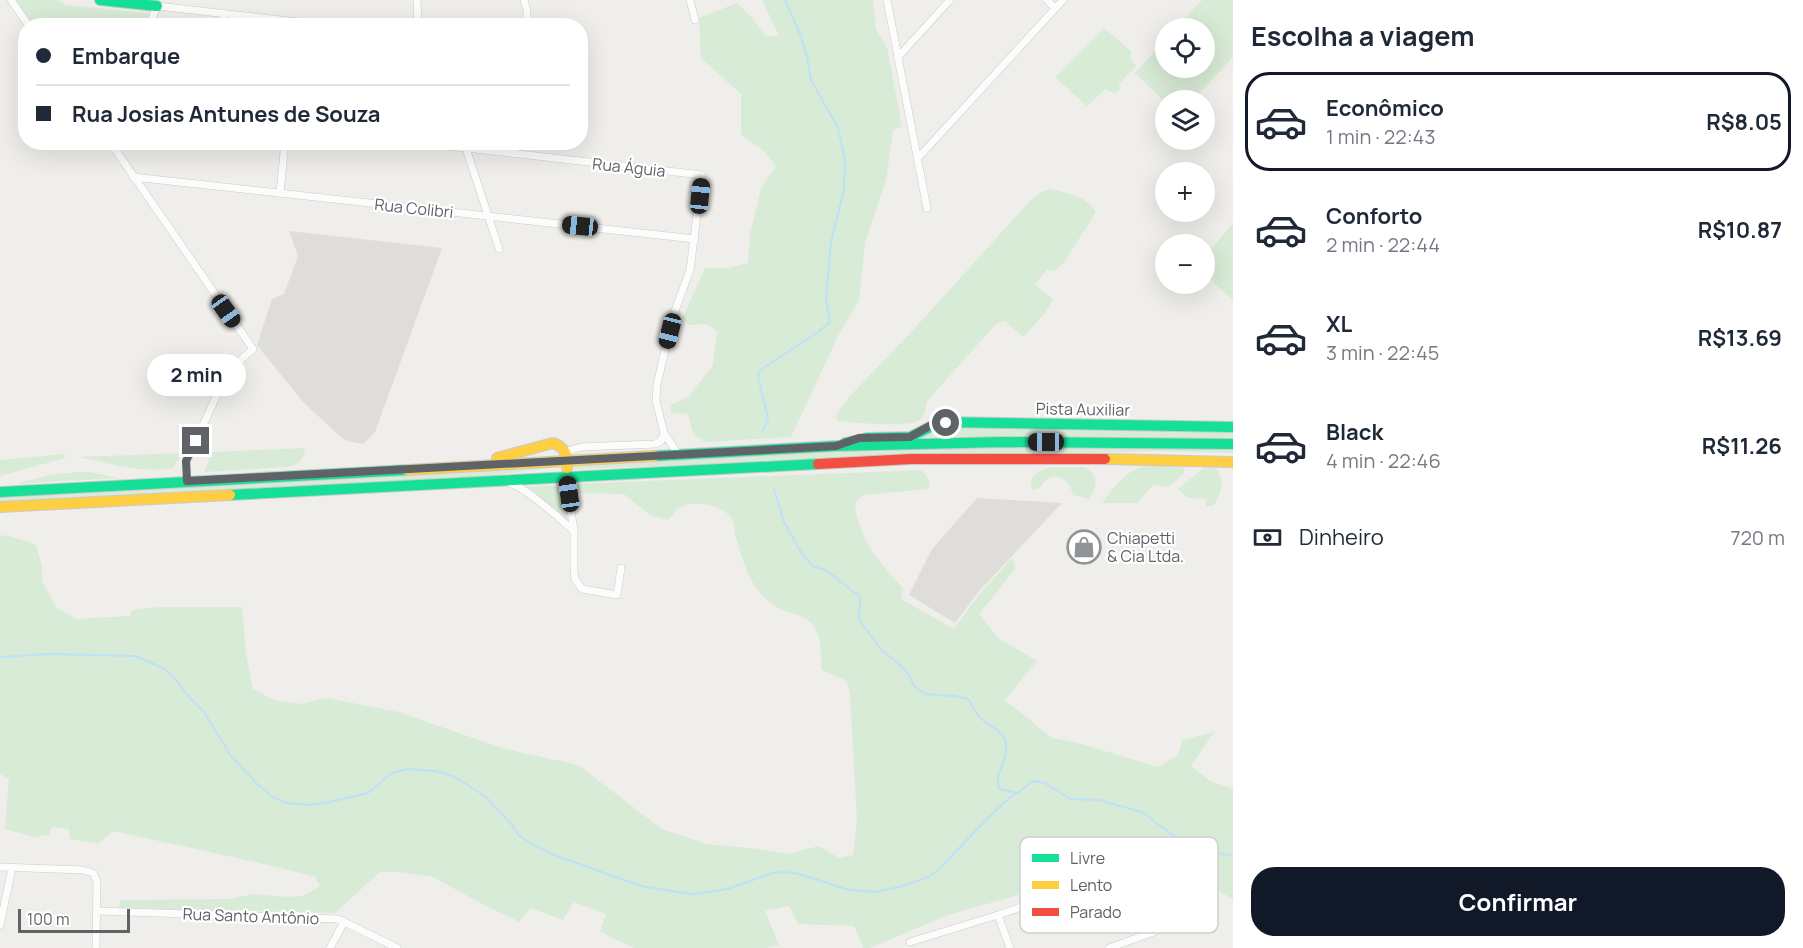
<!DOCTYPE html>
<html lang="pt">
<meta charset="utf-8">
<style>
:root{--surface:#fff;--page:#f2f2f3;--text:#1f2937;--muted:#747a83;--line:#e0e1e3;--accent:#111827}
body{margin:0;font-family:Manrope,sans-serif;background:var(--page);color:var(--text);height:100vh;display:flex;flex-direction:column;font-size:22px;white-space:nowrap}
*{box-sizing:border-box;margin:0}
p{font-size:20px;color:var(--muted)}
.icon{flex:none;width:33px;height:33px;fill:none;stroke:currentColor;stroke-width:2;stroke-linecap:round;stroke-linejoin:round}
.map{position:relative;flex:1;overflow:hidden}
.drawer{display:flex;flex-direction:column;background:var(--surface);width:570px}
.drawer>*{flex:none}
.banner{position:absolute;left:18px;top:18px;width:570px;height:132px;border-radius:24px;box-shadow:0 6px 24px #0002;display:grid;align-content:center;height:132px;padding:0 18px;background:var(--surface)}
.buttons{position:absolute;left:1155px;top:18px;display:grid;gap:12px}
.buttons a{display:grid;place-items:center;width:60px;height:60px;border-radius:50%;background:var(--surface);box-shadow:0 6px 24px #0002;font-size:30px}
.scale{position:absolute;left:18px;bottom:15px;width:112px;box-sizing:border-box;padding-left:6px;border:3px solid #5f6368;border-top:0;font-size:16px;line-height:21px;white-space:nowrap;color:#5f6368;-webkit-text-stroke:4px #fff;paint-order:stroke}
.end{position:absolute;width:27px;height:27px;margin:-14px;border:8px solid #5f6368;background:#fff;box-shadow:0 0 0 3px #fff}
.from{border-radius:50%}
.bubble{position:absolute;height:42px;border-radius:21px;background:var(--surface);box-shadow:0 6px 24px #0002;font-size:20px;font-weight:700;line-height:42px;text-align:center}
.car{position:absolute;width:18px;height:36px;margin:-18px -9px;border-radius:8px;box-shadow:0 0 4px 2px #0007;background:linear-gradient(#222 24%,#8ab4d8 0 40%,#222 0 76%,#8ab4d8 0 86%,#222 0)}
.banner b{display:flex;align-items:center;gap:21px;height:57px;font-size:22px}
.banner b+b{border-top:2px solid var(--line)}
.banner i{width:15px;height:15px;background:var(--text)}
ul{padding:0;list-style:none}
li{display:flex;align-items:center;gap:18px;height:99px;margin:0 12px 9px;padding:0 6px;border:3px solid transparent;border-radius:24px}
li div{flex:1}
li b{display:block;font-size:22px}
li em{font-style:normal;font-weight:700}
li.selected{border-color:var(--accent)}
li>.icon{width:54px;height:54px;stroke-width:1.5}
h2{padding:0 18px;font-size:27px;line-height:72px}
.pay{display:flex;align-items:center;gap:15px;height:66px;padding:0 18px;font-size:22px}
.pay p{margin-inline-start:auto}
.button{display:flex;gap:12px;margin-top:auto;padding:12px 18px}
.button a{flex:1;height:69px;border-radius:24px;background:var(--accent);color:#fff;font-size:24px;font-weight:700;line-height:69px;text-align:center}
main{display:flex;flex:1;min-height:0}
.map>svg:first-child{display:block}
</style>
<main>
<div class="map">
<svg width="1233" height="948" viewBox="0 0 1233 948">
<rect width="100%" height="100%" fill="#efeeea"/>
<g fill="#dfddda">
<polygon points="289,231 442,248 375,432 363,444 347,441 339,435 303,402 257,345 272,299 284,294 298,256"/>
<polygon points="977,498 1062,503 979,591 955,623 909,595 932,549"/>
</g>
<g fill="#d8ebd6">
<polygon points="15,0 57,0 66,5 148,13 150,15 147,25 32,25"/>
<polygon points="762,0 873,0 876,29 887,48 902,126 893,131 886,180 865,243 859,301 839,334 791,437 706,442 693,434 688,414 671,413 671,405 689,396 713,365 717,331 706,324 689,325 682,319 705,268 729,268 748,263 750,234 761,188 776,166 763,150 741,135 741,94 701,58 699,18 737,3 752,18 765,36 779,36"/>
<polygon points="1202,0 1233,0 1233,57 1193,100 1165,102 1135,73 1165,40 1166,68 1204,68 1204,28 1176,28"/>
<polygon points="1104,28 1131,51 1130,57 1136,66 1119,84 1120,89 1115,94 1106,89 1087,106 1055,77"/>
<path d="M1049 189C1068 193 1085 195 1096 212L1063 264 1054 271 1047 269 1035 285 1053 299 1046 312 1023 337 1005 321 997 323 927 401C926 406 925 415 921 419 912 429 853 422 837 421L836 415 848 398 914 329 1031 200 1041 192Z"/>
<polygon points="1233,223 1233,300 1204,274 1205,257"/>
<polygon points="943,426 1233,431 1233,440 923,437"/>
<polygon points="941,445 1233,448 1233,453 1157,451 573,469 573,467"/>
<path d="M305 448C305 459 299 464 288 467L204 472 212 452Z"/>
<path d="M182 453 173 468C143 474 109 463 79 457Z"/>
<polygon points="65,454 65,458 0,476 0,460"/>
<path d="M1149 466H1181L1184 469V473L1169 487 1153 485 1137 503H1102C1116 486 1126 468 1149 466Z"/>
<path d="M1051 467H1085C1100 476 1097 487 1089 499L1073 495C1069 476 1050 469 1040 488L1033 490C1026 476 1039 471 1051 467Z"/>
<polygon points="552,468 424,483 0,505 0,498"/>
<path d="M1204 468H1215C1226 478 1222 495 1213 506H1206V499L1188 498 1178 489Z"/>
<path d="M922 470 930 482 929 489 864 495 855 502C856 536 881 564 903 588L901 599 954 629 978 596 1013 557 1015 569 979 614 998 638 1037 661 1005 700 1052 738 1078 743 1158 767 1178 755 1182 740 1214 732 1191 766 1210 781 1233 789V899L1193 877 1168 884 1149 848 1012 897 951 914 870 948H863L854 926 798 924 789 906 765 911 779 945 766 948H634L600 932 606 914 574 902 563 920 530 908 520 922 486 906 433 877 398 872H380L335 913 119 908 120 900 231 899 253 894 289 897 303 896 320 886 315 877C248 859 180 846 113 831L98 844 70 839 69 829 52 827 48 836 41 835 38 838 5 829 9 779 0 774V537L5 535 35 544 42 565V581L56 607 76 619 130 616 132 610 159 607H242L246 654 253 689 274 700 299 704 327 698 398 712 505 749 578 765 662 829 706 844 750 848 789 854 819 846 839 858 853 855 857 822 850 694 847 681 821 670C825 594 787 631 757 589 747 575 740 554 736 537 734 532 735 524 732 519 724 505 695 500 681 507 676 509 672 516 668 520L650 515 624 494 572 493 573 484Z"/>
<polygon points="79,472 90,472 118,478 15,484 50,475"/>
<polygon points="561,485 568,521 528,487"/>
</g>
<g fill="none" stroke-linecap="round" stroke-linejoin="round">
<g stroke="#bfe0f9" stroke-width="2">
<polyline points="763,430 768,419 758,376 760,370 818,332 830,322 826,299 831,242 844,189 845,159 838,128 811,80 807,57 801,36 785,0"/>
<path d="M774 489 784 522 802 554 814 567 826 570 859 596 860 600 859 619 882 651 896 661 908 674 915 687 925 694 954 696 968 699C972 704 974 710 978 715 989 730 1012 729 1005 756 1002 770 995 775 999 789L1018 793"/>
<polyline points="0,657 50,654 135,656 163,668 175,678 187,695 204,712 231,756 258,785 272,797 287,803 308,805 325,803 368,793 392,773 407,769 435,771 453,776 485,796 512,825 519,836 534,845 557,856 641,886 678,892 694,894 727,889 773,873 784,872 799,874 849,890 876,892 903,886 928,877 938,870 988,818 1007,800 1033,781 1045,783 1070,799 1099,800 1142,812 1189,847 1233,856"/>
</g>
<defs>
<g id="street">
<polyline points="11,0 29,26"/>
<polyline points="417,0 418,26"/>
<polyline points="524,0 527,10 527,26"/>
<polyline points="690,0 695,20"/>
<polyline points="887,0 927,208"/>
<polyline points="1047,0 1055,8"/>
<polyline points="149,26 157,6 333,26"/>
<polyline points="223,26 224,14"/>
<polyline points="898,57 950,0"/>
<polyline points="110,142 253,349 237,363 224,379 187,461 187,481"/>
<polyline points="413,142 702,175 690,270 672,319 657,385 656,401 664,433 661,441 655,444 581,447 565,452"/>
<polyline points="464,142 499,249"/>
<polyline points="514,154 515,142"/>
<polyline points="917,159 1063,0"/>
<polyline points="133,177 695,239"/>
<polyline points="280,193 285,142"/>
<polyline points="664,433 678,454"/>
<polyline points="566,477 574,531 574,572 575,579 582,589 617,595 621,568"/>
<path d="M511 484C526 487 561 520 574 531"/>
<polyline points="0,867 83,870 93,873 97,881 96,948"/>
<polyline points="97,911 338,919 397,948"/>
<polyline points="998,915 1010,948"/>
<polyline points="0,925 12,868"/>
<polyline points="910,942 998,915 1143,864"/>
<polyline points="330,948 344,922"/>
<polyline points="1109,948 1204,914"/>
</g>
<g id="fast">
<polyline points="100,0 157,6"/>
<polyline points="845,443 867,438 910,437 940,422 1233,427"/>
<polyline points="655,456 836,446 1003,442 1233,444"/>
<polyline points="0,492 407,470"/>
<polyline points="230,495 818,464"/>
</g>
<g id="slow">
<path d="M497 458 553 443C565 447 568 456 567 468"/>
<polyline points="1105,459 1233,462"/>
<polyline points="407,470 655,456"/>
<polyline points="0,507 230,495"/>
</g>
<polyline id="jam" points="818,464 911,459 1105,459"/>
</defs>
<use href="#street" stroke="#cbcccc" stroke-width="8"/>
<use href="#fast" stroke="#cacacb" stroke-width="12"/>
<use href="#slow" stroke="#cacacb" stroke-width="12"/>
<use href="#jam" stroke="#cacacb" stroke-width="12"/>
<use href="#street" stroke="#fdfcfc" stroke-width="7"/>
<use href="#fast" stroke="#16e098" stroke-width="10"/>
<use href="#slow" stroke="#ffcf43" stroke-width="10"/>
<use href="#jam" stroke="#f24e42" stroke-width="10"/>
</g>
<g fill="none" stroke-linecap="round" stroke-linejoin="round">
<polyline stroke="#5f6368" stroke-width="8" points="196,441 186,461 187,481 836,446 859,438 910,437 933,424 946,423"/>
</g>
<defs>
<symbol id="shop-ring" viewBox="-11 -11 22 22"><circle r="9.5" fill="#fff" stroke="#919496" stroke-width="1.5"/><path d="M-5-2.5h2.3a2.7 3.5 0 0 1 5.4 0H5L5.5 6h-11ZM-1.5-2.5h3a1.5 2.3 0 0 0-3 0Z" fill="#919496"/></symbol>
</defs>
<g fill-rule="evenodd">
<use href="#shop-ring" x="1065" y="528" width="38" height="38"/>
</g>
<g text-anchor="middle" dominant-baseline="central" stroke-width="4.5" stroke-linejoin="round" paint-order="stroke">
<g font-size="16" fill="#5f6368" stroke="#fff">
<text transform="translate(629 167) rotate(6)">Rua Águia</text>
<text transform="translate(414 208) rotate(6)">Rua Colibri</text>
<text transform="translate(1083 409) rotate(1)">Pista Auxiliar</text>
<text transform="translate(251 916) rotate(2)">Rua Santo Antônio</text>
</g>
<g font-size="16" fill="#5f6368" stroke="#fff" text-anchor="start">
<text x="1107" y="538">Chiapetti<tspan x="1107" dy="18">&amp; Cia Ltda.</tspan></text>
</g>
</g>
<rect x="1020" y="837" width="198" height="96" rx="9" fill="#fff" stroke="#cfd0d2" stroke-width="1.5"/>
<rect x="1032" y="854" width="27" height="8" fill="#16e098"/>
<rect x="1032" y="881" width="27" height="8" fill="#ffcf43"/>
<rect x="1032" y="908" width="27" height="8" fill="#f24e42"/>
<g font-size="16" fill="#5f6368">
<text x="1070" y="864">Livre</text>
<text x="1070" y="891">Lento</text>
<text x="1070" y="918">Parado</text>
</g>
</svg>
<div class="buttons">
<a><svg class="icon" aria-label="locate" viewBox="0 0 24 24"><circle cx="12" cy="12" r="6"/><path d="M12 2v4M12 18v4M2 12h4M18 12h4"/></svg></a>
<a><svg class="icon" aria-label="layers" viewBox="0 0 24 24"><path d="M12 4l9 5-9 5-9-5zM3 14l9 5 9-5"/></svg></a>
<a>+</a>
<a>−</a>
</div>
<div class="scale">100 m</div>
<i class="end from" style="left:946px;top:423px"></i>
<i class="end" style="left:196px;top:441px"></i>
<div class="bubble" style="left:147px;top:354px;width:99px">2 min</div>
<i class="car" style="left:700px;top:196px;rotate:6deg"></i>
<i class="car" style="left:580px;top:226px;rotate:276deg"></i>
<i class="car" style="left:226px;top:311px;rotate:145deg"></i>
<i class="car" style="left:670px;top:331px;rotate:194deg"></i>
<i class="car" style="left:1046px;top:442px;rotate:270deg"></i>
<i class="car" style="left:569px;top:494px;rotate:352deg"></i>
<div class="banner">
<b><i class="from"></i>Embarque</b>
<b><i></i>Rua Josias Antunes de Souza</b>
</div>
</div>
<section class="drawer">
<h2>Escolha a viagem</h2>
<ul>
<li class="selected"><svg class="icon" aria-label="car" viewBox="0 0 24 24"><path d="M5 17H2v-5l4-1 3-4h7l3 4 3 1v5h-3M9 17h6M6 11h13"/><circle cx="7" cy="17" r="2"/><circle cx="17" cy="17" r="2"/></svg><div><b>Econômico</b><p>1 min · 22:43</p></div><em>R$8.05</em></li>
<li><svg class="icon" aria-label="car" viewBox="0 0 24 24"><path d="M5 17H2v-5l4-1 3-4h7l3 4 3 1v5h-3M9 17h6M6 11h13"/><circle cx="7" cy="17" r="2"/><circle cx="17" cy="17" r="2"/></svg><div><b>Conforto</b><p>2 min · 22:44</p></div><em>R$10.87</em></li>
<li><svg class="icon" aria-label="car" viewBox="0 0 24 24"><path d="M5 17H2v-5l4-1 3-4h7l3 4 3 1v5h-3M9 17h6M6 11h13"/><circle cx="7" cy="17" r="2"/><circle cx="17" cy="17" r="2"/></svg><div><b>XL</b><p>3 min · 22:45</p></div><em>R$13.69</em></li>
<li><svg class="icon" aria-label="car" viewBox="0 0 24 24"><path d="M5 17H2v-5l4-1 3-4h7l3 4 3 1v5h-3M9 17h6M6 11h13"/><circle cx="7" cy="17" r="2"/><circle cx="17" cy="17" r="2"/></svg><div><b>Black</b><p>4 min · 22:46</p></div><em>R$11.26</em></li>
</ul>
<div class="pay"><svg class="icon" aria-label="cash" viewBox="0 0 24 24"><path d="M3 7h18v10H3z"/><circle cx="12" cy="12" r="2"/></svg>Dinheiro<p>720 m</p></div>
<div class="button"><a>Confirmar</a></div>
</section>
</main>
